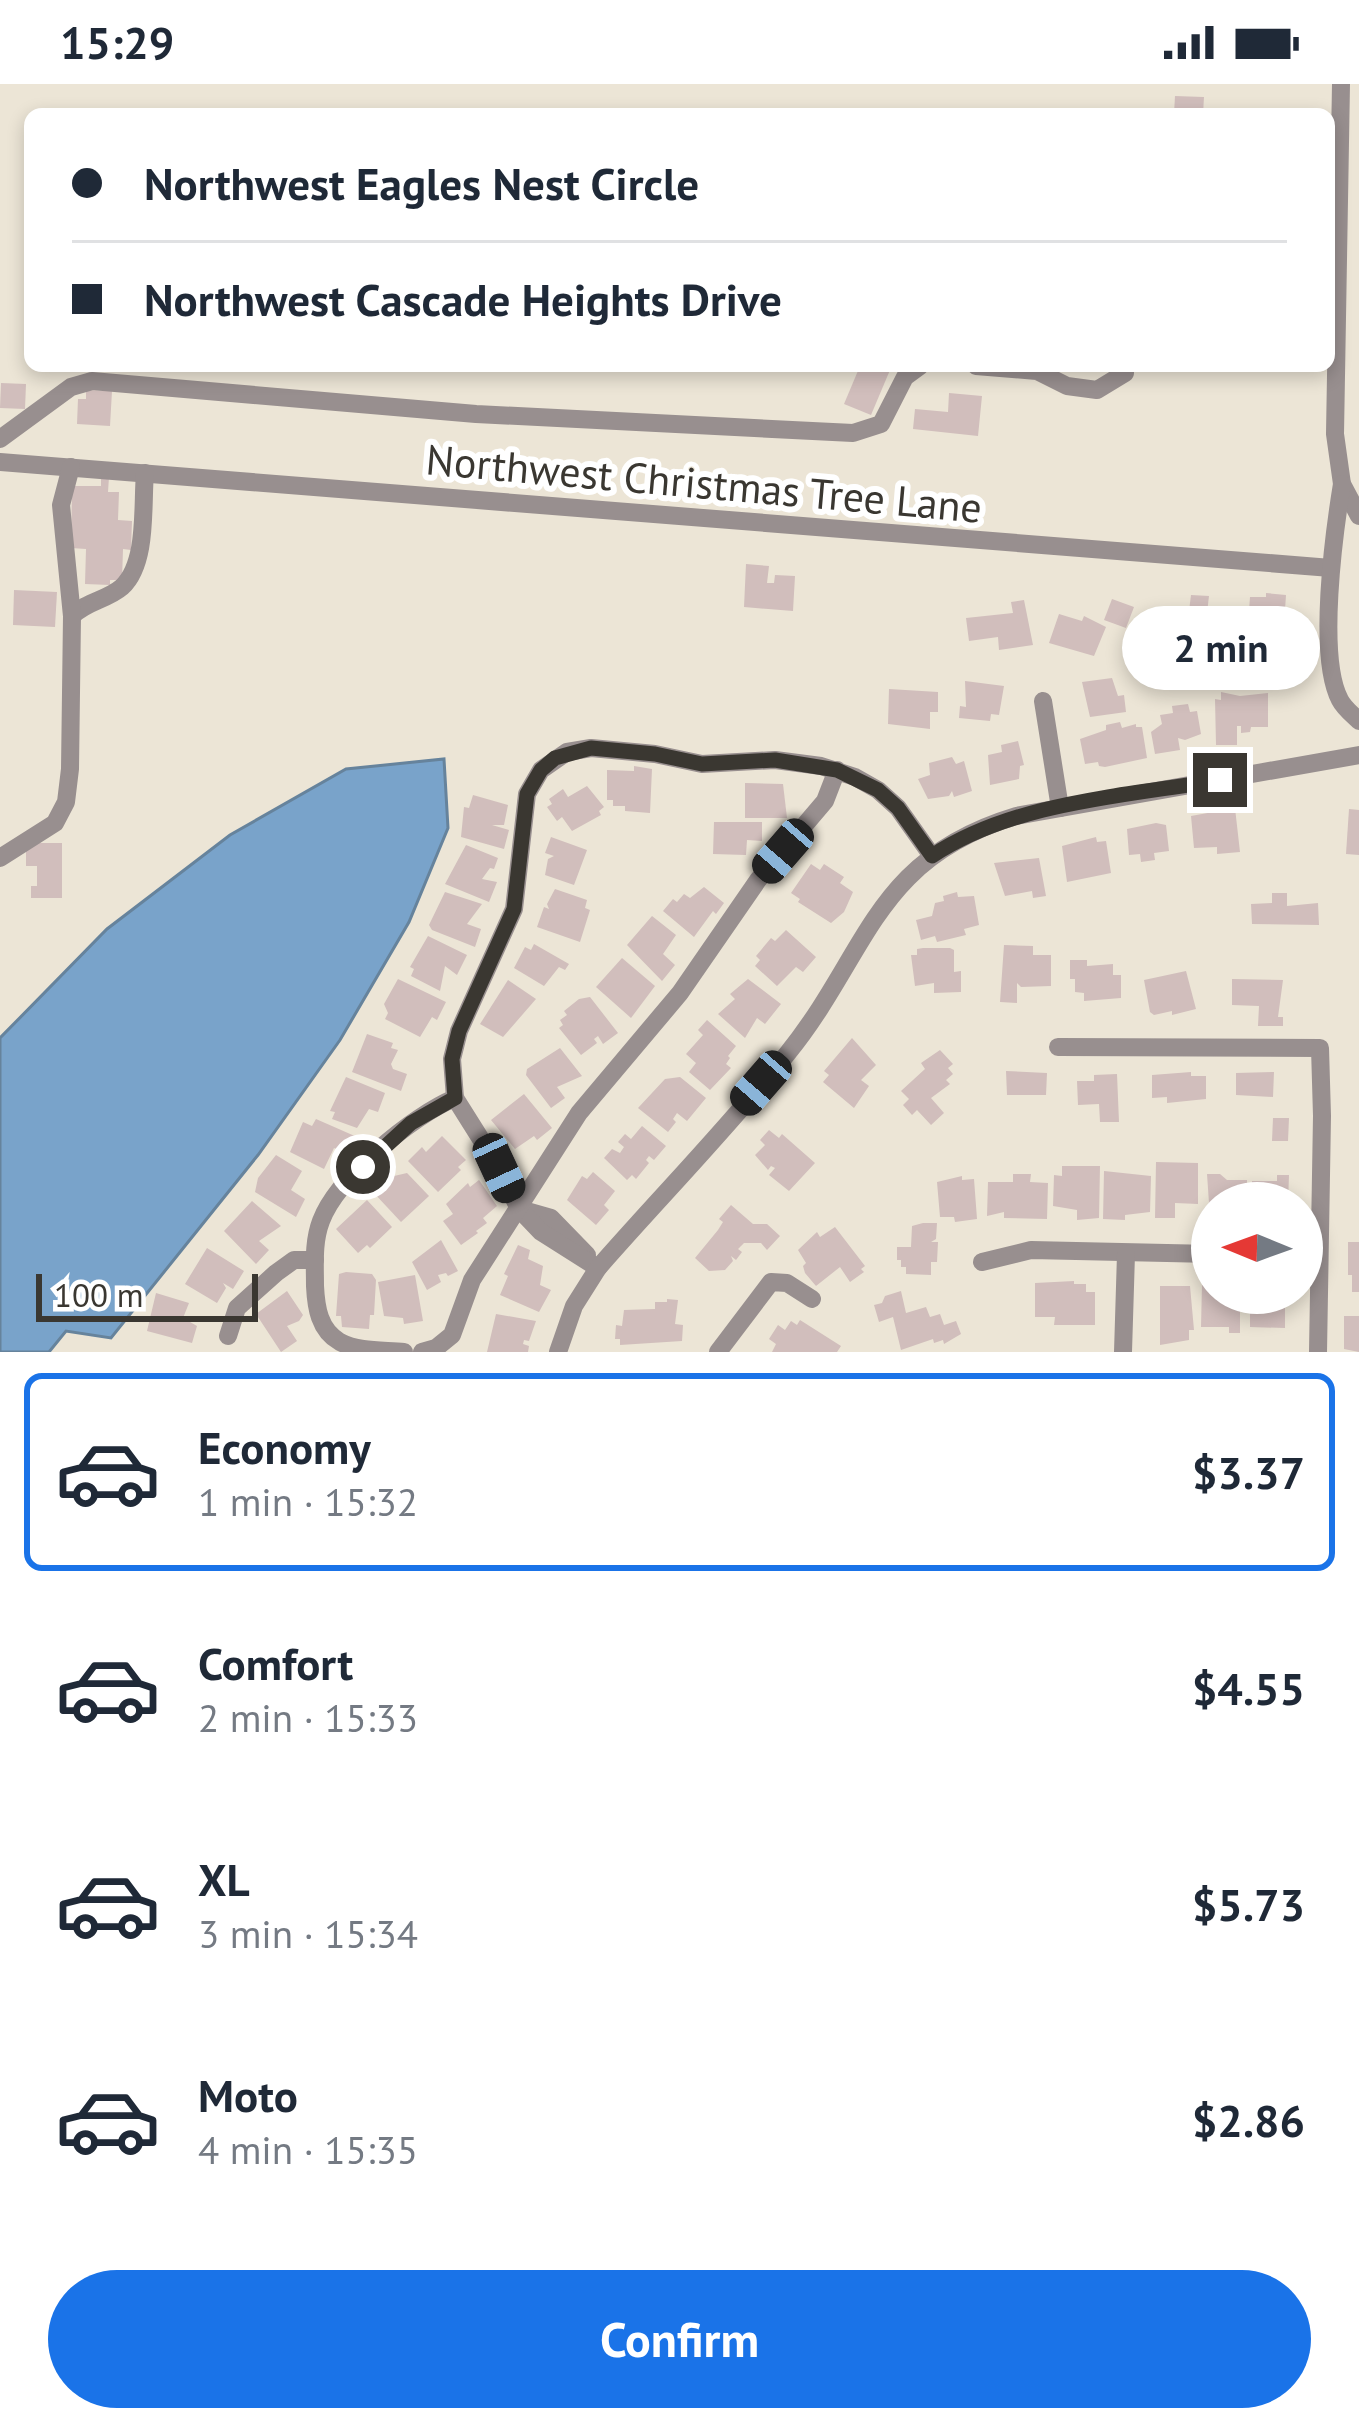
<!DOCTYPE html>
<meta charset="utf-8">
<style>
:root{--surface:#fff;--page:#f6f6f7;--text:#1f2937;--muted:#747a83;--line:#e0e1e3;--accent:#1a73e8}
body{margin:0;font-family:"PT Sans",sans-serif;background:var(--page);color:var(--text);height:100vh;display:flex;flex-direction:column;font-size:45px;white-space:nowrap}
*{box-sizing:border-box;margin:0}
p{font-size:39px;color:var(--muted)}
.icon{flex:none;width:66px;height:66px;fill:none;stroke:currentColor;stroke-width:2;stroke-linecap:round;stroke-linejoin:round}
.map{position:relative;height:1268px;overflow:hidden}
.sheet{display:flex;flex-direction:column;background:var(--surface);flex:1}
.sheet>*{flex:none}
.hud{position:absolute;left:24px;top:24px;width:1311px;height:264px;border-radius:18px;box-shadow:0 6px 18px #0003;display:grid;align-content:center;height:264px;padding:0 48px;background:var(--surface)}
.needle{width:78px;rotate:271deg}
.fabs{position:absolute;left:1191px;top:1098px;display:grid;gap:24px}
.fabs a{display:grid;place-items:center;width:132px;height:132px;border-radius:50%;background:var(--surface);box-shadow:0 6px 18px #0003;font-size:60px}
.scale{position:absolute;left:36px;bottom:30px;width:222px;box-sizing:border-box;padding-left:12px;border:6px solid #3a3731;border-top:0;font-size:33px;line-height:42px;white-space:nowrap;color:#3a3731;-webkit-text-stroke:9px #fff;paint-order:stroke}
.end{position:absolute;width:54px;height:54px;margin:-27px;border:15px solid #3a3731;background:#fff;box-shadow:0 0 0 6px #fff}
.from{border-radius:50%}
.bubble{position:absolute;height:84px;border-radius:42px;background:var(--surface);box-shadow:0 6px 18px #0003;font-size:39px;font-weight:800;line-height:84px;text-align:center}
.car{position:absolute;width:36px;height:72px;margin:-36px -18px;border-radius:15px;box-shadow:0 0 9px 3px #0007;background:linear-gradient(#222 24%,#8ab4d8 0 40%,#222 0 76%,#8ab4d8 0 86%,#222 0)}
.hud b{display:flex;align-items:center;gap:42px;height:114px;font-size:45px}
.hud b+b{border-top:3px solid var(--line)}
.hud i{width:30px;height:30px;background:var(--text)}
ul{padding:21px 0 0;list-style:none}
li{display:flex;align-items:center;gap:36px;height:198px;margin:0 24px 18px;padding:0 24px;border:6px solid transparent;border-radius:18px}
li div{flex:1}
li b{display:block;font-size:45px}
li em{font-style:normal;font-weight:800}
li.current{border-color:var(--accent)}
li>.icon{width:108px;height:108px;stroke-width:1.5}
.button{display:flex;gap:24px;margin-top:auto;padding:24px 48px}
.button a{flex:1;height:138px;border-radius:72px;background:var(--accent);color:#fff;font-size:48px;font-weight:800;line-height:138px;text-align:center}
.status{display:flex;justify-content:space-between;align-items:center;height:84px;padding:0 60px;background:var(--surface);direction:ltr}
.status svg{height:33px;fill:currentColor}
.map>svg:first-child{display:block}
</style>
<div class="status"><b>15:29</b><svg viewBox="0 0 49 12"><path d="M0 12V9h3v3zM5 12V6h3v6zM10 12V3h3v9zM15 12V0h3v12zM26 1h20v11H26zM47 4h2v5h-2z"/></svg></div>
<div class="map">
<svg width="1359" height="1268" viewBox="0 0 1359 1268">
<rect width="100%" height="100%" fill="#ece5d6"/>
<polygon fill="#79a3ca" stroke="#66839c" stroke-width="3" points="444,675 448,744 409,838 340,956 258,1071 111,1254 66,1247 49,1268 0,1268 0,954 107,845 230,751 346,685"/>
<g fill="#d1bebc">
<polygon points="1175,12 1204,13 1203,30 1174,30"/>
<polygon points="860,282 890,286 871,331 844,320"/>
<polygon points="1,299 26,300 25,325 0,324"/>
<polygon points="86,306 112,307 110,342 77,340 78,315 86,315"/>
<polygon points="949,309 982,312 978,352 913,345 915,325 948,328"/>
<polygon points="101,393 109,393 108,408 119,408 118,436 132,437 131,466 123,465 122,496 110,496 110,501 85,500 86,465 71,464 72,402 101,402"/>
<polygon points="746,480 769,482 767,499 774,499 775,491 795,492 793,527 744,523"/>
<polygon points="14,506 57,508 55,543 13,541"/>
<polygon points="1266,509 1286,511 1285,526 1289,526 1281,574 1262,572 1264,543 1248,541 1250,513 1266,513"/>
<polygon points="1191,511 1209,512 1206,537 1188,535"/>
<polygon points="1112,515 1134,523 1126,544 1104,536"/>
<polygon points="1024,516 1033,561 999,566 998,553 969,557 966,534 1013,529 1011,518"/>
<polygon points="1059,530 1082,537 1084,532 1106,543 1094,572 1049,559"/>
<polygon points="1112,594 1118,612 1124,611 1126,628 1090,633 1082,598"/>
<polygon points="965,597 1004,602 999,631 991,630 990,637 959,634 960,622 966,623"/>
<polygon points="889,605 938,608 938,628 930,628 930,645 888,640"/>
<polygon points="1221,608 1240,612 1268,609 1268,643 1251,643 1250,648 1241,649 1241,642 1237,642 1237,661 1216,661 1215,615 1221,616"/>
<polygon points="1188,620 1190,628 1197,627 1201,650 1185,656 1178,654 1180,666 1155,670 1151,648 1162,640 1160,631 1173,629 1172,622"/>
<polygon points="1120,638 1122,644 1136,640 1136,643 1142,643 1147,674 1105,683 1099,682 1098,678 1085,680 1080,655 1106,646 1106,641"/>
<polygon points="1018,657 1024,681 1020,682 1019,695 990,701 988,671 1002,668 1001,661"/>
<polygon points="952,673 956,680 964,677 972,707 954,713 952,707 949,712 928,715 918,695 930,691 929,679"/>
<polygon points="634,682 652,685 650,729 625,727 625,722 613,722 613,716 607,716 607,686 634,687"/>
<polygon points="745,699 783,700 787,734 745,734"/>
<polygon points="587,702 604,723 599,727 601,731 572,747 562,733 557,737 547,723 552,720 549,715 563,705 568,713"/>
<polygon points="473,711 508,721 504,741 492,741 509,746 504,765 461,753 464,723 469,724"/>
<polygon points="1235,724 1240,768 1217,770 1217,763 1194,764 1191,732"/>
<polygon points="1349,725 1359,726 1359,771 1346,770"/>
<polygon points="714,738 762,738 762,757 747,756 746,771 713,770"/>
<polygon points="1156,739 1166,741 1169,767 1154,769 1155,776 1141,778 1140,770 1129,771 1127,745"/>
<polygon points="551,753 587,766 574,801 545,791 548,775 554,772 545,769"/>
<polygon points="1096,753 1097,758 1106,757 1111,789 1067,798 1062,762"/>
<polygon points="26,759 62,759 62,814 31,814 31,802 37,802 37,782 26,782"/>
<polygon points="466,761 498,774 494,785 490,784 482,795 497,798 489,818 445,800"/>
<polygon points="1039,774 1046,812 1033,814 1032,807 1005,812 994,779"/>
<polygon points="811,780 820,786 824,780 844,793 840,799 853,808 844,828 831,839 798,818 800,815 791,809"/>
<polygon points="704,803 724,819 716,830 713,827 694,853 663,827 673,815 677,818 684,810 690,814"/>
<polygon points="555,805 587,816 585,824 590,826 580,858 537,843 544,823 549,825 547,820"/>
<polygon points="445,808 482,820 467,840 481,845 475,863 432,846 429,841"/>
<polygon points="957,808 958,813 974,812 979,841 964,845 966,851 937,858 935,852 921,856 916,836 932,832 935,819 944,817 943,812"/>
<polygon points="1272,809 1287,809 1287,822 1318,819 1319,841 1252,840 1251,820 1272,819"/>
<polygon points="652,832 676,851 663,870 675,881 662,897 627,861"/>
<polygon points="786,846 816,873 803,888 796,883 777,902 755,882 760,876 756,872 771,854 775,857"/>
<polygon points="428,852 467,871 457,891 445,882 440,907 411,892 414,885 410,883"/>
<polygon points="534,860 569,880 565,886 559,883 544,902 514,884 525,863 531,866"/>
<polygon points="1004,861 1033,862 1033,871 1051,871 1051,902 1021,903 1017,899 1017,919 1000,918"/>
<polygon points="950,864 954,866 954,888 961,887 961,908 934,909 934,899 915,902 911,871 917,871 917,865 923,864"/>
<polygon points="622,874 655,902 631,934 596,903"/>
<polygon points="1070,876 1087,876 1087,882 1113,880 1113,891 1121,891 1121,914 1084,917 1084,909 1075,908 1075,895 1070,895"/>
<polygon points="1186,887 1196,925 1172,931 1172,927 1154,931 1150,928 1144,896"/>
<polygon points="398,895 446,918 437,936 432,933 420,953 385,935 388,929 384,920"/>
<polygon points="748,895 781,920 765,940 757,934 745,954 718,930 735,915 730,910"/>
<polygon points="1232,895 1283,896 1278,933 1283,933 1283,942 1258,942 1259,922 1232,921"/>
<polygon points="508,896 536,915 503,953 480,940"/>
<polygon points="590,913 618,949 603,960 598,952 594,955 597,959 581,971 559,944 563,941 560,936 567,931 564,927 579,915"/>
<polygon points="707,936 736,962 728,972 730,974 726,980 731,984 710,1006 689,988 696,979 686,970 703,951 698,946"/>
<polygon points="367,950 393,959 391,964 398,966 391,980 393,985 407,990 401,1007 352,988"/>
<polygon points="852,954 876,981 861,996 869,1002 854,1024 823,998 829,991 824,987"/>
<polygon points="560,964 582,992 557,1003 565,1014 551,1024 526,991 527,985"/>
<polygon points="940,966 953,980 948,984 953,990 946,996 950,1000 931,1014 944,1029 931,1041 917,1026 912,1031 903,1021 909,1015 901,1007 925,985 921,979"/>
<polygon points="1006,987 1047,989 1046,1011 1007,1011"/>
<polygon points="1191,988 1191,992 1206,992 1206,1015 1167,1019 1167,1013 1152,1014 1152,991"/>
<polygon points="1274,988 1273,1013 1236,1011 1236,989"/>
<polygon points="1117,990 1119,1038 1100,1038 1099,1020 1078,1021 1077,997 1094,997 1094,991"/>
<polygon points="346,993 385,1009 378,1028 369,1025 357,1044 332,1035 335,1028 330,1027"/>
<polygon points="680,993 706,1014 687,1037 677,1029 673,1035 676,1038 668,1048 638,1024 665,995"/>
<polygon points="524,1010 552,1044 537,1056 534,1052 515,1065 491,1036"/>
<polygon points="1273,1034 1289,1034 1288,1057 1272,1057"/>
<polygon points="316,1035 357,1053 348,1071 334,1064 324,1085 290,1068 303,1038 312,1042"/>
<polygon points="642,1042 666,1062 654,1076 649,1072 646,1076 649,1079 636,1095 632,1091 627,1096 604,1074 612,1065 620,1069 624,1063 618,1058 625,1050 631,1055"/>
<polygon points="769,1046 779,1054 782,1050 815,1079 789,1107 769,1091 775,1084 771,1082 768,1086 755,1071 765,1061 760,1056"/>
<polygon points="442,1052 466,1076 458,1083 461,1086 438,1108 408,1077 422,1063 426,1068"/>
<polygon points="276,1071 302,1087 291,1106 305,1115 296,1133 255,1108 258,1094"/>
<polygon points="1156,1078 1198,1079 1198,1120 1175,1119 1175,1134 1155,1134"/>
<polygon points="1062,1082 1100,1082 1099,1134 1077,1136 1077,1126 1053,1122 1054,1091 1062,1092"/>
<polygon points="1104,1087 1151,1092 1150,1128 1125,1131 1125,1136 1103,1135"/>
<polygon points="593,1088 615,1107 604,1121 609,1126 596,1141 567,1116 582,1092 587,1095"/>
<polygon points="407,1089 429,1112 401,1138 373,1108 394,1092"/>
<polygon points="1013,1090 1031,1090 1030,1098 1048,1099 1047,1135 1004,1134 1004,1128 987,1132 988,1098 1013,1098"/>
<polygon points="1207,1090 1220,1090 1227,1096 1247,1096 1247,1119 1209,1119"/>
<polygon points="1277,1091 1289,1091 1288,1119 1252,1119 1252,1097 1277,1097"/>
<polygon points="962,1092 962,1096 974,1095 977,1135 955,1138 954,1133 940,1133 937,1098"/>
<polygon points="479,1096 497,1122 483,1134 487,1139 476,1147 478,1149 461,1161 443,1137 453,1130 446,1120 468,1099 470,1103"/>
<polygon points="367,1116 392,1143 370,1164 367,1161 358,1169 336,1145"/>
<polygon points="252,1117 281,1142 259,1157 269,1166 256,1180 224,1147"/>
<polygon points="731,1121 753,1140 767,1140 780,1152 767,1166 761,1159 744,1159 738,1165 742,1168 736,1176 731,1172 733,1177 725,1186 709,1187 695,1174 718,1146 723,1138 719,1135"/>
<polygon points="923,1139 937,1139 936,1155 931,1158 938,1158 937,1178 931,1178 931,1191 906,1190 906,1183 901,1183 901,1176 897,1176 897,1163 911,1163 912,1142"/>
<polygon points="835,1143 865,1182 861,1185 864,1188 850,1198 840,1183 816,1202 805,1189 803,1182 806,1179 798,1166 817,1148 820,1153"/>
<polygon points="441,1156 458,1187 448,1192 446,1189 438,1191 441,1198 427,1206 412,1178"/>
<polygon points="1348,1158 1359,1158 1359,1208 1352,1208 1352,1191 1348,1191"/>
<polygon points="518,1161 530,1166 528,1175 543,1182 540,1201 551,1206 539,1228 500,1211 508,1192 504,1190"/>
<polygon points="207,1164 244,1187 233,1205 223,1199 226,1204 217,1219 185,1200"/>
<polygon points="346,1188 372,1190 376,1196 374,1231 370,1231 369,1245 342,1243 341,1232 336,1232 339,1190"/>
<polygon points="415,1191 423,1237 404,1240 403,1234 384,1232 378,1198"/>
<polygon points="1074,1197 1074,1200 1086,1200 1086,1208 1095,1208 1095,1241 1054,1241 1055,1233 1035,1233 1035,1199"/>
<polygon points="1202,1200 1212,1200 1212,1209 1240,1209 1240,1249 1229,1249 1229,1243 1201,1243"/>
<polygon points="1160,1202 1190,1202 1194,1246 1189,1246 1189,1256 1160,1261"/>
<polygon points="287,1207 303,1231 299,1237 287,1242 297,1257 281,1268 256,1230"/>
<polygon points="901,1207 906,1229 926,1223 930,1233 940,1230 944,1241 956,1237 961,1250 944,1260 943,1256 934,1259 933,1255 901,1266 893,1233 879,1238 874,1221 882,1219 885,1212"/>
<polygon points="156,1209 189,1219 183,1234 197,1242 192,1259 147,1247"/>
<polygon points="1250,1209 1285,1209 1285,1244 1250,1243"/>
<polygon points="667,1215 678,1216 675,1240 683,1241 682,1257 620,1261 620,1255 615,1255 616,1241 622,1242 624,1226 655,1225 655,1218 667,1218"/>
<polygon points="496,1230 536,1237 529,1257 524,1256 523,1260 529,1262 528,1268 487,1268"/>
<polygon points="1344,1232 1359,1232 1359,1268 1344,1265"/>
<polygon points="800,1236 841,1262 837,1268 772,1268 776,1260 769,1255 778,1241 785,1246 791,1237 797,1241"/>
</g>
<g fill="none" stroke-linecap="round" stroke-linejoin="round">
<g stroke="#988f8f" stroke-width="18">
<polyline points="1341,0 1335,350 1342,400 1359,432"/>
<polyline points="976,282 1037,287 1067,302 1097,306 1125,289 1125,282"/>
<polyline points="0,355 71,303 92,297 476,330 853,349 881,340 905,293 920,282"/>
<polyline points="0,378 1331,484"/>
<path d="M1342 400C1334 449 1317 573 1340 616 1344 624 1353 631 1359 637"/>
<path d="M72 532C87 517 107 516 122 503 148 479 142 421 145 389"/>
<polyline points="1043,617 1060,724"/>
<polyline points="0,774 55,739 66,718 70,685 72,532 61,421 71,383"/>
<polyline points="1058,963 1320,964 1322,1032 1318,1268"/>
<polyline points="523,1126 551,1134 587,1171"/>
<polyline points="982,1178 1031,1166 1212,1170"/>
<polyline points="598,1184 541,1148 519,1125 499,1084 455,1014 452,975 459,947 514,825 527,710 541,686 567,668 591,664 655,670 702,680 775,676 821,682 855,693 878,706 898,724 932,772"/>
<polyline points="228,1252 237,1224 276,1189 294,1176 315,1176"/>
<path d="M404 1268C383 1266 359 1268 340 1258 319 1246 316 1223 315 1202 315 1180 313 1158 321 1137 337 1094 413 1031 455 1014"/>
<polyline points="422,1268 436,1264 452,1251 472,1196 579,1029 680,909 758,796 825,717 837,686"/>
<path d="M558 1268 574 1222 598 1184C660 1113 728 1044 787 970 869 869 873 775 1016 732L1359 671"/>
<polyline points="718,1268 771,1198 787,1199 812,1215"/>
<polyline points="1123,1268 1126,1170"/>
</g>
</g>
<g fill="none" stroke-linecap="round" stroke-linejoin="round">
<path stroke="#3a3731" stroke-width="15" d="M363 1083 411 1039 455 1014 452 975 459 947 514 825 527 710 541 686 555 674 591 664 655 670 702 680 775 676 837 686 878 706 898 724 932 772C1013 718 1125 712 1220 696"/>
</g>
<g text-anchor="middle" dominant-baseline="central" stroke-width="12" stroke-linejoin="round" paint-order="stroke">
<g font-size="42" fill="#3a3731" stroke="#fff">
<text transform="translate(704 399) rotate(5)">Northwest Christmas Tree Lane</text>
</g>
</g>
</svg>
<div class="fabs">
<a><svg class="needle" viewBox="-14 -14 28 28"><path d="M0-13l5 13h-10z" fill="#e53935"/><path d="M0 13l5-13h-10z" fill="#747a83"/></svg></a>
</div>
<div class="scale">100 m</div>
<i class="end from" style="left:363px;top:1083px"></i>
<i class="end" style="left:1220px;top:696px"></i>
<div class="bubble" style="left:1122px;top:522px;width:198px">2 min</div>
<i class="car" style="left:783px;top:767px;rotate:221deg"></i>
<i class="car" style="left:761px;top:999px;rotate:221deg"></i>
<i class="car" style="left:499px;top:1084px;rotate:155deg"></i>
<div class="hud">
<b><i class="from"></i>Northwest Eagles Nest Circle</b>
<b><i></i>Northwest Cascade Heights Drive</b>
</div>
</div>
<section class="sheet">
<ul>
<li class="current"><svg class="icon" aria-label="car" viewBox="0 0 24 24"><path d="M5 17H2v-5l4-1 3-4h7l3 4 3 1v5h-3M9 17h6M6 11h13"/><circle cx="7" cy="17" r="2"/><circle cx="17" cy="17" r="2"/></svg><div><b>Economy</b><p>1 min · 15:32</p></div><em>$3.37</em></li>
<li><svg class="icon" aria-label="car" viewBox="0 0 24 24"><path d="M5 17H2v-5l4-1 3-4h7l3 4 3 1v5h-3M9 17h6M6 11h13"/><circle cx="7" cy="17" r="2"/><circle cx="17" cy="17" r="2"/></svg><div><b>Comfort</b><p>2 min · 15:33</p></div><em>$4.55</em></li>
<li><svg class="icon" aria-label="car" viewBox="0 0 24 24"><path d="M5 17H2v-5l4-1 3-4h7l3 4 3 1v5h-3M9 17h6M6 11h13"/><circle cx="7" cy="17" r="2"/><circle cx="17" cy="17" r="2"/></svg><div><b>XL</b><p>3 min · 15:34</p></div><em>$5.73</em></li>
<li><svg class="icon" aria-label="car" viewBox="0 0 24 24"><path d="M5 17H2v-5l4-1 3-4h7l3 4 3 1v5h-3M9 17h6M6 11h13"/><circle cx="7" cy="17" r="2"/><circle cx="17" cy="17" r="2"/></svg><div><b>Moto</b><p>4 min · 15:35</p></div><em>$2.86</em></li>
</ul>
<div class="button"><a>Confirm</a></div>
</section>
